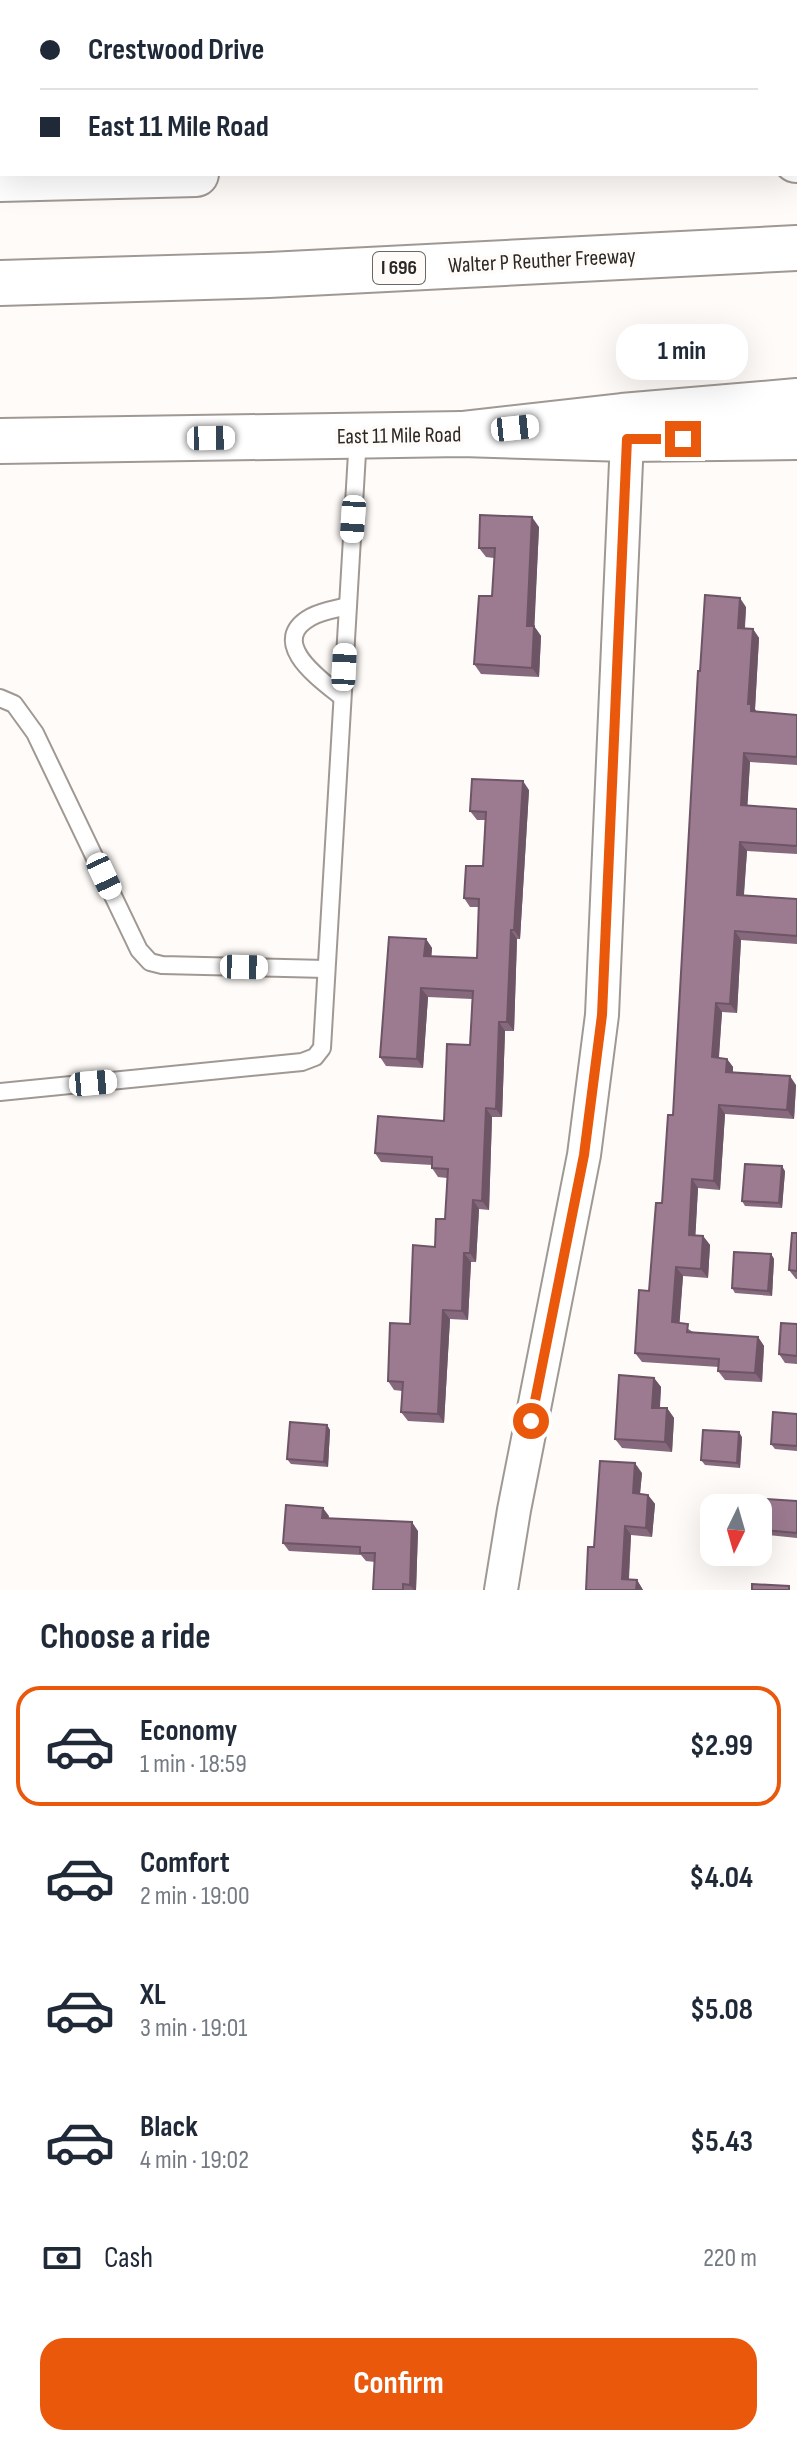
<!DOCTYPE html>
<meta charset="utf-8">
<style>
:root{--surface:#fff;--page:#f6f6f7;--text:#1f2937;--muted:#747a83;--line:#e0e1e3;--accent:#ea580c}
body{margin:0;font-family:"Sofia Sans Condensed",sans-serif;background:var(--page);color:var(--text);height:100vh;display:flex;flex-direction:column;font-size:30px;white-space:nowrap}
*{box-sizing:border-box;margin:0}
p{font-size:26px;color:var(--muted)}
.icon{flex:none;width:44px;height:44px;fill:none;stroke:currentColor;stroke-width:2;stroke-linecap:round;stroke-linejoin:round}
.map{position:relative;height:1590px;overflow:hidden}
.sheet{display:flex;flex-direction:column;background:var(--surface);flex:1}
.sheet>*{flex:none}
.hud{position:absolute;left:0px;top:0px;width:798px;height:176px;box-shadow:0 8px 32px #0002;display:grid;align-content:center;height:176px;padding:0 40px;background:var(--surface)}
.needle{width:52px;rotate:185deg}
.fabs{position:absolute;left:700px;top:1494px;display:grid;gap:16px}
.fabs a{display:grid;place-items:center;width:72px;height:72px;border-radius:16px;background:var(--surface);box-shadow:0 8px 32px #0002;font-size:40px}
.end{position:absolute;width:36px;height:36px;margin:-18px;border:10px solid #ea580c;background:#fff;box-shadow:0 0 0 4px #fff}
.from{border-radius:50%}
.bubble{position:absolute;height:56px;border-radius:24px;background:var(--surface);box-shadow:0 8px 32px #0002;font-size:26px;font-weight:700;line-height:56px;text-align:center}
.car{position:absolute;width:24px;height:48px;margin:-24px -12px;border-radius:10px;box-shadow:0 0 6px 2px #0007;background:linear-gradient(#fff 24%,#345 0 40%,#fff 0 76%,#345 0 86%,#fff 0)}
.hud b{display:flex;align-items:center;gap:28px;height:76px;font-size:30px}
.hud b+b{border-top:2px solid var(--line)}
.hud i{width:20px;height:20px;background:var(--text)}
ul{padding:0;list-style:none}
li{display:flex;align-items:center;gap:24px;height:120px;margin:0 16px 12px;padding:0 24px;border:4px solid transparent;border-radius:24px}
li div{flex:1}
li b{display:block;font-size:30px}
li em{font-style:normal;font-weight:700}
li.current{border-color:var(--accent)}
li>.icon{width:72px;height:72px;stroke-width:1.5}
h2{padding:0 40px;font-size:36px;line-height:96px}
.pay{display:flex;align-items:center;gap:20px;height:88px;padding:0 40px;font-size:30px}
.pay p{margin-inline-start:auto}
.button{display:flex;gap:16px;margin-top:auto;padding:16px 40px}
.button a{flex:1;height:92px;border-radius:24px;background:var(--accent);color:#fff;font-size:32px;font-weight:700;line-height:92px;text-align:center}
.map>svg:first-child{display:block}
</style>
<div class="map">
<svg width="797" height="1590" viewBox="0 0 797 1590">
<rect width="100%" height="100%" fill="#fefbf8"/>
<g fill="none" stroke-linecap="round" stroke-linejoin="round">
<defs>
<g id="service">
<polyline points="267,2 267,0"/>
<path d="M342 697C321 680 266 642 311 617 322 611 336 609 348 606"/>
<polyline points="0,698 14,704 35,733 139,950 150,962 162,965 326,969"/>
<polyline points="0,1092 302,1062 315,1057 322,1048 358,436"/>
</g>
<polyline id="minor" points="501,1590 514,1510 584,1155 602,1015 627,439"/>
<g id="secondary">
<polyline points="377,2 483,0"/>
<polyline points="0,10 2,10"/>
<polyline points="0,441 462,434 627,439 797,437"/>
</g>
<g id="motorway">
<polyline points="656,0 698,2"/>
<polyline points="796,7 797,7"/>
<polyline points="796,160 797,160"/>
<polyline points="0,179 196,174"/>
<polyline points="0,283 269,275 797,248"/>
<polyline points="462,434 622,416 797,401"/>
</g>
</defs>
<use href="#service" stroke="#a09893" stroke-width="20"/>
<use href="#minor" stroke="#a09893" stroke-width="36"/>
<use href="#secondary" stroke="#a09893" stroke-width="48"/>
<use href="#motorway" stroke="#a09893" stroke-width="48"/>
<use href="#service" stroke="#fff" stroke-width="16"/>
<use href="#minor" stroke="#fff" stroke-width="32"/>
<use href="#secondary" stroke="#fff" stroke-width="44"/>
<use href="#motorway" stroke="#fff" stroke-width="44"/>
</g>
<g fill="#86697c">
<polygon points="539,527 534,626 541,636 539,677 481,674 474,664 492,596 494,558 486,557 479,548"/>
<polygon points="746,607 745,628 753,629 759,638 755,709 756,712 797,715 797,765 750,762 747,806 797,809 797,854 747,851 744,895 797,899 797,944 741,940 737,1013 722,1012 719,1058 727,1059 733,1067 733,1072 796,1085 794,1119 725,1114 720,1190 698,1188 695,1236 703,1236 710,1245 708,1278 683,1276 679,1323 693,1332 758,1337 764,1346 762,1382 725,1380 718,1371 719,1367 642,1362 635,1353 649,1291 662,1203 673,1115 700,671"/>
<polygon points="529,790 520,939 517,939 514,1031 505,1031 502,1117 492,1117 489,1210 479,1209 476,1262 471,1262 468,1320 450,1319 444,1423 408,1421 401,1412 402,1391 394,1390 388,1381 410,1324 435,1247 445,1219 447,1178 438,1177 432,1168 432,1165 381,1162 375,1153 444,1121 470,1045 472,999 428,997 423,1068 386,1066 380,1057 426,939 432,948 431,956 477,958 479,907 470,907 464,898 483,866 485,820 477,820 470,811"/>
<polygon points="785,1171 782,1208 745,1206 742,1201"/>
<polygon points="797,1233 797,1279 796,1279 789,1270"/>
<polygon points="771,1254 774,1259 772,1296 735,1293 732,1288"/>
<polygon points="797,1324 797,1364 785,1363 779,1354"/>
<polygon points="654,1378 661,1387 660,1408 667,1408 674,1418 672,1452 622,1448 615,1439"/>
<polygon points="797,1414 797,1451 775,1449 771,1444"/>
<polygon points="327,1425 330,1430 328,1467 291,1464 287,1459"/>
<polygon points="742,1437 740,1468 705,1465 701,1460"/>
<polygon points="642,1473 640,1494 648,1495 655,1504 652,1537 631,1535 629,1580 637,1580 643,1590 586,1590 594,1547"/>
<polygon points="797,1501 797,1538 768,1535 764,1530"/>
<polygon points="323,1508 328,1518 418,1531 416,1590 373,1590 375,1562 366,1561 361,1555 289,1551 283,1543"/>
</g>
<g fill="#6d5565">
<polygon points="532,517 539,527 534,636 527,626"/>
<polygon points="740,598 746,607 744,637 738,628"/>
<polygon points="534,626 541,636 539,677 532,668"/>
<polygon points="753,629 759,638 755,709 757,713 751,711 748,704"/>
<polygon points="744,753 750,762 747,814 741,805"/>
<polygon points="523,781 529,790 520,939 514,930"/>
<polygon points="740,842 747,851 743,904 737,895"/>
<polygon points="511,930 517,939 514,1031 507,1022"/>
<polygon points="735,931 741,940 737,1013 730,1004"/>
<polygon points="426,939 432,948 431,965 424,956"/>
<polygon points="421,988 428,997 423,1068 417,1059"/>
<polygon points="716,1003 722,1012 718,1066 712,1057"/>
<polygon points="499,1022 505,1031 502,1117 496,1109"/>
<polygon points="727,1059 733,1067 732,1080 726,1072"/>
<polygon points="790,1076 796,1085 794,1119 787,1110"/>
<polygon points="719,1105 725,1114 720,1190 714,1181"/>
<polygon points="486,1108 492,1117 489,1210 482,1201"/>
<polygon points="782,1166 785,1171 782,1208 779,1203"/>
<polygon points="692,1179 698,1188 695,1244 689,1235"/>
<polygon points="473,1200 479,1209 476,1262 470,1253"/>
<polygon points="703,1236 710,1245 708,1278 701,1269"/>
<polygon points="464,1253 471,1262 468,1320 462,1311"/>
<polygon points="771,1254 774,1259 772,1296 768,1291"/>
<polygon points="676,1267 683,1276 679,1331 672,1322"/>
<polygon points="443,1310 450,1319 444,1423 438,1414"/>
<polygon points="758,1337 764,1346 762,1382 755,1373"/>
<polygon points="654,1378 661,1387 659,1417 652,1408"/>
<polygon points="667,1408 674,1418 672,1452 665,1442"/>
<polygon points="327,1425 330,1430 328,1467 324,1462"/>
<polygon points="739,1432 742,1437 740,1468 737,1463"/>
<polygon points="635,1463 642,1473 639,1503 633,1493"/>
<polygon points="648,1495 655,1504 652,1537 646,1528"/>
<polygon points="323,1508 329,1516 328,1526 322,1518"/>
<polygon points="412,1522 418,1531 416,1590 414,1590 410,1585"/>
<polygon points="625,1526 631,1535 628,1589 622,1579"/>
<polygon points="637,1580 643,1590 636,1590"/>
</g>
<g fill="#9c7a90" stroke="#6d5565" stroke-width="2">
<polygon points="480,515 532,517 527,626 534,626 532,668 474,664 479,596 492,596 495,548 479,548"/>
<polygon points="705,595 740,598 738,628 753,629 748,704 751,704 751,711 797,715 797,757 744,753 741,805 797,809 797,846 740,842 737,895 797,899 797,936 735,931 730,1004 716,1003 712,1057 727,1059 726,1072 790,1076 787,1110 719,1105 714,1181 692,1179 689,1235 703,1236 701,1269 676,1267 672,1322 688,1324 687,1332 758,1337 755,1373 718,1371 719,1359 635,1353 639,1290 649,1291 656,1203 662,1203 668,1115 673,1115 698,671 700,671"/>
<polygon points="472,779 523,781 514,930 511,930 507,1022 499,1022 496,1109 486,1108 482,1201 473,1200 470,1253 464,1253 462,1311 443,1310 438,1414 401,1412 403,1382 388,1381 390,1323 410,1324 413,1245 435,1247 436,1219 445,1219 448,1169 432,1168 432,1157 375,1153 378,1116 444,1121 447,1044 470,1045 473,991 421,988 417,1059 380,1057 389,937 426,939 424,956 477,958 479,899 464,898 466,866 483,866 486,812 470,811"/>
<polygon points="745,1164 782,1166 779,1203 742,1201"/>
<polygon points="792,1233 797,1233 797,1271 789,1270"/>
<polygon points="734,1252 771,1254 768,1291 732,1288"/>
<polygon points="781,1323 797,1324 797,1356 779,1354"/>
<polygon points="619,1375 654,1378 652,1408 667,1408 665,1442 615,1439"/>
<polygon points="773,1412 797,1414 797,1446 771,1444"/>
<polygon points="290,1422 327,1425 324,1462 287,1459"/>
<polygon points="703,1430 739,1432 737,1463 701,1460"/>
<polygon points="600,1461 635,1463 633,1493 648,1495 646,1528 625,1526 622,1579 637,1580 636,1590 586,1590 588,1547 594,1547"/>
<polygon points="766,1499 797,1501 797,1533 764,1530"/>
<polygon points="286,1505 323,1508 322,1518 412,1522 410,1585 403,1584 403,1590 373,1590 375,1553 360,1553 360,1547 283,1543"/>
<polygon points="752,1584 789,1586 789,1590 752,1590"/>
</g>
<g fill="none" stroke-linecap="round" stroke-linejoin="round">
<polyline stroke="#ea580c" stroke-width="10" points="531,1421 584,1155 602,1015 627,439 683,439"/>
</g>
<g text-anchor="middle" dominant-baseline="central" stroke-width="7" stroke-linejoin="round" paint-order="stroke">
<rect fill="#fefbf8" stroke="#6a6765" stroke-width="2" x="373" y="252" width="52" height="32" rx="6"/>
<g font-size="20" font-weight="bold" fill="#2b2826">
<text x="399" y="268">I 696</text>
</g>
<g font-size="22" fill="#2b2826" stroke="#fefbf8">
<text transform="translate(542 261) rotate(-3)">Walter P Reuther Freeway</text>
<text transform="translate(399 436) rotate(-1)">East 11 Mile Road</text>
</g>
</g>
</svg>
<div class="fabs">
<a><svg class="needle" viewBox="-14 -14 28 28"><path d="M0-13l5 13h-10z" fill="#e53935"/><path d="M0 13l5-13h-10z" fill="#747a83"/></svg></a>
</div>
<i class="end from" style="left:531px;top:1421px"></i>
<i class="end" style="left:683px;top:439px"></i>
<div class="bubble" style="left:616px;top:324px;width:132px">1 min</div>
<i class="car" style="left:515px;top:428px;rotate:84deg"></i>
<i class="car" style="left:211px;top:438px;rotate:89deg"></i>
<i class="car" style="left:353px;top:519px;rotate:184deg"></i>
<i class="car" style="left:344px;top:667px;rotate:3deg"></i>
<i class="car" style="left:104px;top:876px;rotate:155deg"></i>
<i class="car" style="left:244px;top:967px;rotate:91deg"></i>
<i class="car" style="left:93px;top:1083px;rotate:85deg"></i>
<div class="hud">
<b><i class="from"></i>Crestwood Drive</b>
<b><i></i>East 11 Mile Road</b>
</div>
</div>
<section class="sheet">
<h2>Choose a ride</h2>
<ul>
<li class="current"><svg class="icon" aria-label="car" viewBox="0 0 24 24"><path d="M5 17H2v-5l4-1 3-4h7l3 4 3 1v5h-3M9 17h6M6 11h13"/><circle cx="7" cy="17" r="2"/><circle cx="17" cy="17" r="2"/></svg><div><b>Economy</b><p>1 min · 18:59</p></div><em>$2.99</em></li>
<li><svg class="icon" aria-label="car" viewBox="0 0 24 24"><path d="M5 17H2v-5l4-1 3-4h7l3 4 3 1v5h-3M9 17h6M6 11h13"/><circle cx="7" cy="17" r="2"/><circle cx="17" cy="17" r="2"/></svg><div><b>Comfort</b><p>2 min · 19:00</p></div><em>$4.04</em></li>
<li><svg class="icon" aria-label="car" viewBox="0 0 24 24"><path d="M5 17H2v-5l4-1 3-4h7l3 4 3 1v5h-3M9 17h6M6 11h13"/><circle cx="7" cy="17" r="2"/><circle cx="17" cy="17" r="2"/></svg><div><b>XL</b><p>3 min · 19:01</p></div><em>$5.08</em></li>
<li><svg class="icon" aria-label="car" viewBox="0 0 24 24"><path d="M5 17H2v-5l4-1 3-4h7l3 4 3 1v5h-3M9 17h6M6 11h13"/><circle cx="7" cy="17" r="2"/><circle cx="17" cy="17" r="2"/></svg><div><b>Black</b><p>4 min · 19:02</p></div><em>$5.43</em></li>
</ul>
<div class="pay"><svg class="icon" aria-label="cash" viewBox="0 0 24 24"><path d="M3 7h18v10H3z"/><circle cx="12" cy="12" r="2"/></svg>Cash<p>220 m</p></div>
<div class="button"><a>Confirm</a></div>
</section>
